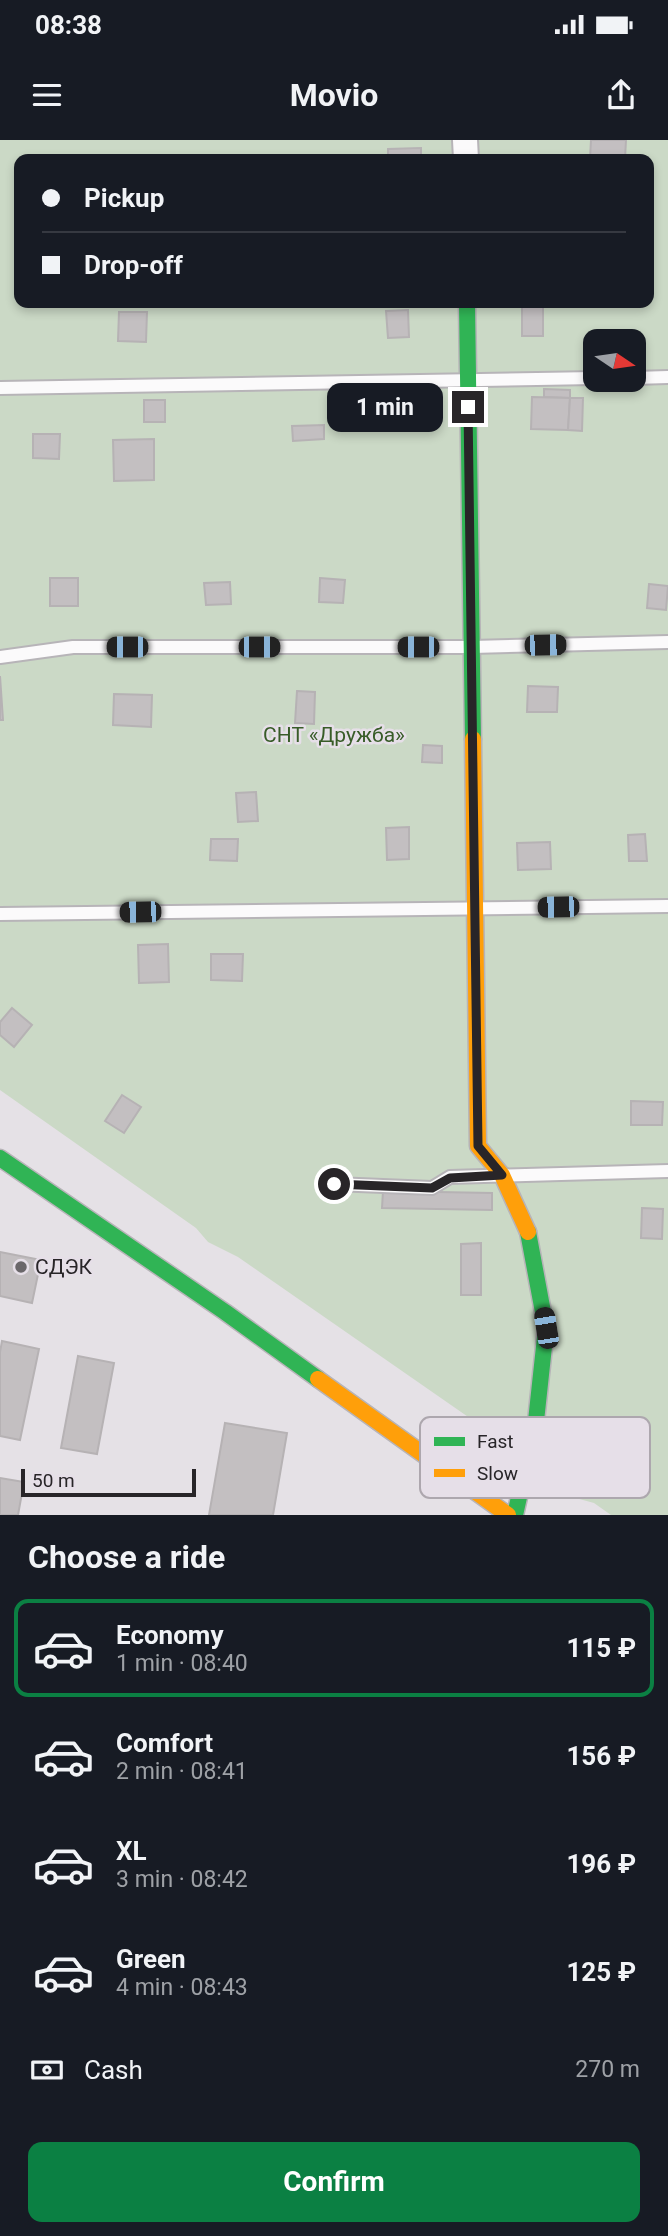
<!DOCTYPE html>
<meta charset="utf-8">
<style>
:root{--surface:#171b24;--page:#20242c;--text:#f1f3f6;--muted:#9ea1a6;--line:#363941;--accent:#0b8043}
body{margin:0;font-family:Roboto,sans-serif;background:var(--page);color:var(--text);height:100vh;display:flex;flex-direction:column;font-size:26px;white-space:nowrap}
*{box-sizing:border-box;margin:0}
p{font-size:23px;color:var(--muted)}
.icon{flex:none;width:38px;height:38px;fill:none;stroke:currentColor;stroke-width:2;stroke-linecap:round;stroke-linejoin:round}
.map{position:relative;height:1375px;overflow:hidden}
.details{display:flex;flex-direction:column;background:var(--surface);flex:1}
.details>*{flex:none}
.guide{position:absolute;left:14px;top:14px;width:640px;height:154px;border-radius:14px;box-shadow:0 4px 10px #0003;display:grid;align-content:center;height:154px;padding:0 28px;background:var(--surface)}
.needle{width:46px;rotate:103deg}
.tools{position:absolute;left:583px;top:189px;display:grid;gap:14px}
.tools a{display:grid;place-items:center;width:63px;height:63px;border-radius:14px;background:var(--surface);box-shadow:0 4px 10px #0003;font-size:35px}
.scale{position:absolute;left:21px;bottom:18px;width:175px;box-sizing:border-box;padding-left:7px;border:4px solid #282528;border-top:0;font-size:19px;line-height:24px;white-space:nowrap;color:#282528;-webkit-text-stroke:5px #e6dfe8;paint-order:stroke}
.end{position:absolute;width:32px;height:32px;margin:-16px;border:9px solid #282528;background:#fff;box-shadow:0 0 0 4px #fff}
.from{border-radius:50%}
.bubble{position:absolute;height:49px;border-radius:14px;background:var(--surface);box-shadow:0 4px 10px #0003;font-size:23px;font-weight:700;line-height:49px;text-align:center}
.car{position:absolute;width:21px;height:42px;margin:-21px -10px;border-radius:9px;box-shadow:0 0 5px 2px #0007;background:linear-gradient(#222 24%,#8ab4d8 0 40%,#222 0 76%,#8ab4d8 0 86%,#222 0)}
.guide b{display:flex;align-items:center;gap:24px;height:66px;font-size:26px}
.guide b+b{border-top:2px solid var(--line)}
.guide i{width:18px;height:18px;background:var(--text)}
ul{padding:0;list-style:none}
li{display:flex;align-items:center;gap:21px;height:98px;margin:0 14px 10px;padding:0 14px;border:4px solid transparent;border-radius:14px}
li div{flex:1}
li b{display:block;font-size:26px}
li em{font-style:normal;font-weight:700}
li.current{border-color:var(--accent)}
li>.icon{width:63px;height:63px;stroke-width:1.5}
h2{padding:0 28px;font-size:32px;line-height:84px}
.pay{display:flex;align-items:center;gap:18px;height:77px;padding:0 28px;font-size:26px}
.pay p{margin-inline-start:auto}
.button{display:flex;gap:14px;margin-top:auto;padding:14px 28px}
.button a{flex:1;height:80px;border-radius:14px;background:var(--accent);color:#fff;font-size:28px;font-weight:700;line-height:80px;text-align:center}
.status{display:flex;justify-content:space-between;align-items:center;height:49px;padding:0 35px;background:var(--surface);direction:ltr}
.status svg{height:19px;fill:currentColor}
header{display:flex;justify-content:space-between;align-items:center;height:91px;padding:0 28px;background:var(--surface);font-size:32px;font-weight:700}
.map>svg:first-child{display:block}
</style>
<div class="status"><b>08:38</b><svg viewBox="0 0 49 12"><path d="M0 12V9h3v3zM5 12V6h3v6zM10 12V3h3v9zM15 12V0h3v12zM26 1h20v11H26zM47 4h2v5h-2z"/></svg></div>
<header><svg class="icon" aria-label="menu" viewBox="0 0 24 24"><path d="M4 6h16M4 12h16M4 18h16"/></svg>Movio<svg class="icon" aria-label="share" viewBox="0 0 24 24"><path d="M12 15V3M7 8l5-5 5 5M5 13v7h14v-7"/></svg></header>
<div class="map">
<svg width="668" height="1375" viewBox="0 0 668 1375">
<rect width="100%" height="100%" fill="#e5e1e6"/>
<path fill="#cbd9c6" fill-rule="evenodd" d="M0 0H668V1375H611L594 1363 561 1354 553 1336 238 1117 208 1102 196 1088 0 950ZM19 19H649V163H19ZM595 201H634V240H595Z"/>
<g fill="#c3bfc1" stroke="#b6b2b4" stroke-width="2">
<polygon points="591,0 626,0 625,19 590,19"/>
<polygon points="421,8 421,19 388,19 388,9"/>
<rect x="522" y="164" width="21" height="32"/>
<polygon points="408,170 409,197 388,198 386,171"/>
<polygon points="119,172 147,172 146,202 118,201"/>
<polygon points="544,249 570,250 570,258 544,257"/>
<polygon points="407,255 436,255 436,274 407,275"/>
<polygon points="532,257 570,258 568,290 531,289"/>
<polygon points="570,258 583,258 582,291 568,290"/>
<rect x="144" y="260" width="21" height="22"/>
<polygon points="324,285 324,299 293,301 292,286"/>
<polygon points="33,294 60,294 59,319 33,318"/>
<polygon points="154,299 154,340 114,341 113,300"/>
<rect x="50" y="438" width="28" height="28"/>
<polygon points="320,438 345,440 343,463 319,462"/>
<polygon points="230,442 231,464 206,465 204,443"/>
<polygon points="649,444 668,446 666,470 647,468"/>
<polygon points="0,536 3,580 0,580"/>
<polygon points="528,546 558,547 557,572 527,572"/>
<polygon points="297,551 315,552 314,584 295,583"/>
<polygon points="114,554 152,555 151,587 113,585"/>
<polygon points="423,605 442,606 442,623 422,622"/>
<polygon points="256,652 258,681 238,682 236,653"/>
<polygon points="409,687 409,719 387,720 386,688"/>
<polygon points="645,694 647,721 629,721 628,695"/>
<polygon points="211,699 238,699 237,721 210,720"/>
<polygon points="550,702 551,729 518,730 517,703"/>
<polygon points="168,804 169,842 139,843 138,805"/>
<polygon points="211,814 243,814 242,841 211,840"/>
<polygon points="12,868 32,885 14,907 0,895 0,882"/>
<polygon points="122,955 141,967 124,993 105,981"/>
<polygon points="631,961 663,962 662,985 631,985"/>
<polygon points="383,1051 492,1053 492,1070 382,1068"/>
<polygon points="642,1068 663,1069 662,1099 641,1098"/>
<polygon points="481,1103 481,1155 461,1155 461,1104"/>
<polygon points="0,1112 41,1120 32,1163 0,1156"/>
<polygon points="2,1201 39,1209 20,1300 0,1296 0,1212"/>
<polygon points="78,1216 114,1223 97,1314 61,1308"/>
<polygon points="225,1283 287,1293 273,1375 209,1375"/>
<polygon points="0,1338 24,1342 18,1375 0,1375"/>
</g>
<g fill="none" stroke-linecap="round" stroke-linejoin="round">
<defs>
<g id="lane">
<polyline points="634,238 668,237"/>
<polyline points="0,248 595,238"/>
<polyline points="0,517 73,507 472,507 668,502"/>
<polyline points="0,774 668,766"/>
<polyline points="334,1044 432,1048 450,1037 668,1031"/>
</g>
<polyline id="street" points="465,0 466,19"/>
<g id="fast">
<polyline points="467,163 473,599"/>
<polyline points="0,1018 225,1172 318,1239"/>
<polyline points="515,1375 536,1281 546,1188 528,1092"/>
</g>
<g id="slow">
<polyline points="473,599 478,1006 502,1035 528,1092"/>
<polyline points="318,1239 508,1375"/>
</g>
</defs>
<use href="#lane" stroke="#b7b4b8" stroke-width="16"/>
<use href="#street" stroke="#b7b4b8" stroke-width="28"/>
<use href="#fast" stroke="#b7b4b8" stroke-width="19"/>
<use href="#slow" stroke="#b7b4b8" stroke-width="19"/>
<use href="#lane" stroke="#fbfafb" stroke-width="12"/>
<use href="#street" stroke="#fbfafb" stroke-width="24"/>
<use href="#fast" stroke="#30b455" stroke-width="16"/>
<use href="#slow" stroke="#ff9f0a" stroke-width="16"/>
</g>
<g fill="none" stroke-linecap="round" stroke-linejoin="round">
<polyline stroke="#282528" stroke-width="9" points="334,1044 432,1048 450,1038 502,1035 478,1006 468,267"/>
</g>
<circle fill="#6a676a" stroke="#e6dfe8" stroke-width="2.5" cx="21" cy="1127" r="7"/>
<g text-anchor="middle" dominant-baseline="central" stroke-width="5" stroke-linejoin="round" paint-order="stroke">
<g font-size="21" fill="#385c28" stroke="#e6dfe8">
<text x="334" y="595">СНТ «Дружба»</text>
</g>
<g font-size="21" fill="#282528" stroke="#e6dfe8" text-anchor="start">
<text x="35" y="1127">СДЭК</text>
</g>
</g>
<rect x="420" y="1277" width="230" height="81" rx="10" fill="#e6dfe8" stroke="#ada7ae" stroke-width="2"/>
<rect x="434" y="1297" width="31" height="9" fill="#30b455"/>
<rect x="434" y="1329" width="31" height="8" fill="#ff9f0a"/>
<g font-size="19" fill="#282528">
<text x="477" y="1308">Fast</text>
<text x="477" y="1340">Slow</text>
</g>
</svg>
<div class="tools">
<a><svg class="needle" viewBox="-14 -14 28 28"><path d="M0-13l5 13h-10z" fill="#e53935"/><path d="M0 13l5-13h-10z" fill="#9ea1a6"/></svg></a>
</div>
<div class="scale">50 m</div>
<i class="end from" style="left:334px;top:1044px"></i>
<i class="end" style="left:468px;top:267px"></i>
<div class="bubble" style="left:327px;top:243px;width:116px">1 min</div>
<i class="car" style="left:545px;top:505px;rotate:89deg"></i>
<i class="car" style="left:127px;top:507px;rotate:270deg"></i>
<i class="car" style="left:259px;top:507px;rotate:90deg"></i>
<i class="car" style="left:418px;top:507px;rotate:270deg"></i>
<i class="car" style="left:558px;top:767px;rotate:269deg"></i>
<i class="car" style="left:140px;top:772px;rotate:269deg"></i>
<i class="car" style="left:546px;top:1188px;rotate:351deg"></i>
<div class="guide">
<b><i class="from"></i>Pickup</b>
<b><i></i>Drop-off</b>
</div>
</div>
<section class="details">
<h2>Choose a ride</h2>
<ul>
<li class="current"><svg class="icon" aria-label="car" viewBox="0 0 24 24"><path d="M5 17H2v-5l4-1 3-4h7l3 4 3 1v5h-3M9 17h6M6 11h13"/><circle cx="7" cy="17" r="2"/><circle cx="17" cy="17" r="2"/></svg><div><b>Economy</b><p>1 min · 08:40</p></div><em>115 ₽</em></li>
<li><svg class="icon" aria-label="car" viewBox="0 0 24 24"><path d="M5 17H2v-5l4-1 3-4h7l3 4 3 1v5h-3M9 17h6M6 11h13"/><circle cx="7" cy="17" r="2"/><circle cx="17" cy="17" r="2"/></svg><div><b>Comfort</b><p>2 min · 08:41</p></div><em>156 ₽</em></li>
<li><svg class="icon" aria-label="car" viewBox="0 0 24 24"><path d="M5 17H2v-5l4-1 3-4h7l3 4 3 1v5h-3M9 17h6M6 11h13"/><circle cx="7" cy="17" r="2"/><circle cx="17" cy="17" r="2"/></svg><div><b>XL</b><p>3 min · 08:42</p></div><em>196 ₽</em></li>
<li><svg class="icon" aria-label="car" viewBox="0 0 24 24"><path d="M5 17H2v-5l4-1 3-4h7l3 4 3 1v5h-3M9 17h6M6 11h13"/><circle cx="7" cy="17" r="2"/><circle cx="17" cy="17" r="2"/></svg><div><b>Green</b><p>4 min · 08:43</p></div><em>125 ₽</em></li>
</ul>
<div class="pay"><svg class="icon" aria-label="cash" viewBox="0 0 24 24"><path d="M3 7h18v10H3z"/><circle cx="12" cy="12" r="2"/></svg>Cash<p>270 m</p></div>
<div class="button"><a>Confirm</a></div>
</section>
